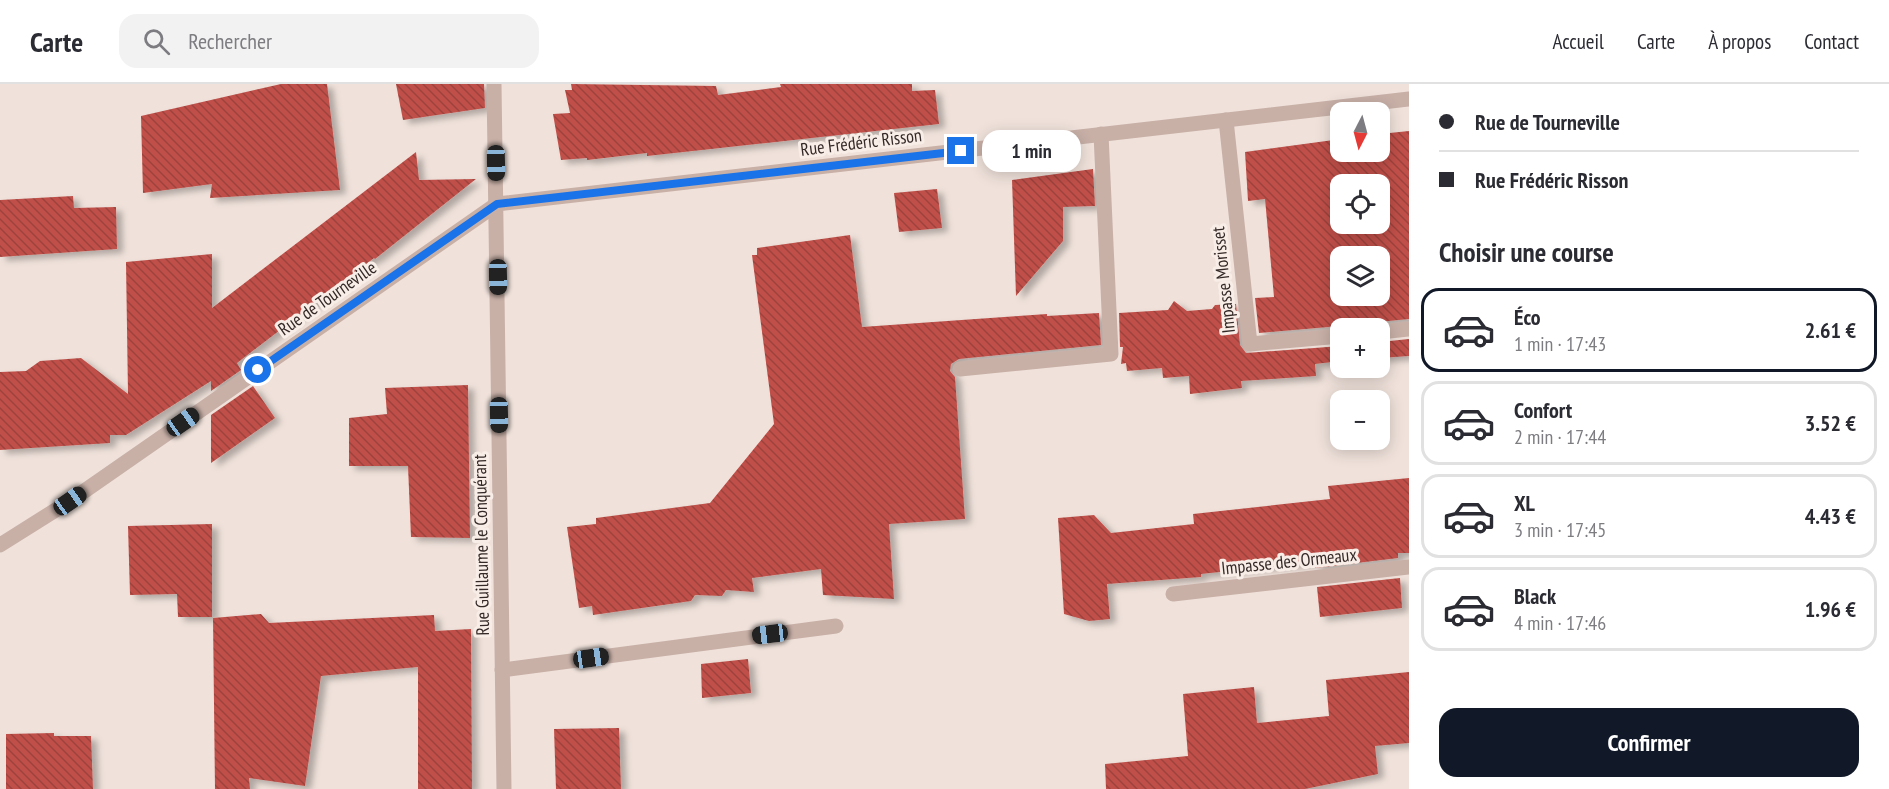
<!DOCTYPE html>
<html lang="fr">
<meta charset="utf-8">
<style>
:root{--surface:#fff;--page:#f2f2f3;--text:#2b2b33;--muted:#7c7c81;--line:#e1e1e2;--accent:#111827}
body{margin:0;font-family:"PT Sans Narrow",sans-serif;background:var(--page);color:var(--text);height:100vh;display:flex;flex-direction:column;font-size:22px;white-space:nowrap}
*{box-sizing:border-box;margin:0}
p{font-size:20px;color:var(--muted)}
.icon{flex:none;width:33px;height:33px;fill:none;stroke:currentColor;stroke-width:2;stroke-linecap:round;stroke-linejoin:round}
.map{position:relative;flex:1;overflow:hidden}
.drawer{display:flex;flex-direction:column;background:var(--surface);width:480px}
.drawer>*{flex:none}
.guide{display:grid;align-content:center;height:132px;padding:0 30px;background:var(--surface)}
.needle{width:39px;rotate:186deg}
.tools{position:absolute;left:1330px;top:18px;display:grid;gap:12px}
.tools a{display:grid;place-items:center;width:60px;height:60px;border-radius:12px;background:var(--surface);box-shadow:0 3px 15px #0003;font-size:30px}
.end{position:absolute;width:27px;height:27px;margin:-14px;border:8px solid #1a73e8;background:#fff;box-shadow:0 0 0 3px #fff}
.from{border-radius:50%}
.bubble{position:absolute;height:42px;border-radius:18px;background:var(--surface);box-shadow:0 3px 15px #0003;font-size:20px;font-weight:600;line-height:42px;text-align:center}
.car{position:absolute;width:18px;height:36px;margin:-18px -9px;border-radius:8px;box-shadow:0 0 4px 2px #0007;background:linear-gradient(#222 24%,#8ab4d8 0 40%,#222 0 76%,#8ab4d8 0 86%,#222 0)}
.guide b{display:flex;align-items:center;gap:21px;height:57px;font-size:22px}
.guide b+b{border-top:2px solid var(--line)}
.guide i{width:15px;height:15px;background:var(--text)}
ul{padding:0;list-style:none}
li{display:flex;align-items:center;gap:18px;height:84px;margin:0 12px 9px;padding:0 18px;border:3px solid var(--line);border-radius:18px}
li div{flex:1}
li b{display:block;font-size:22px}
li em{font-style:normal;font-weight:600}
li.active{border-color:var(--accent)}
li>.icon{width:54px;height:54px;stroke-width:1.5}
h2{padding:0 30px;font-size:27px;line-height:72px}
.action{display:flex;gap:12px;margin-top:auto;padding:12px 30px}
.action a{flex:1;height:69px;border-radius:18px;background:var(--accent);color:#fff;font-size:24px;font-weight:600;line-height:69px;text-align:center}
header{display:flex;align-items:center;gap:36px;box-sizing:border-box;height:84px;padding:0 30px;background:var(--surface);border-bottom:2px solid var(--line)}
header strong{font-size:28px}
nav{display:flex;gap:33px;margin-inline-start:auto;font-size:21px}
.search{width:420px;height:54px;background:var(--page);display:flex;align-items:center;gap:15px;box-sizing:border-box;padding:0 21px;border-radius:18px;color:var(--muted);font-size:22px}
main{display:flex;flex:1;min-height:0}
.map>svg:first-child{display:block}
</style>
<header>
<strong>Carte</strong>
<div class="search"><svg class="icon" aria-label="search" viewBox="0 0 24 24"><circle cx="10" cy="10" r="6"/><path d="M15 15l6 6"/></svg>Rechercher</div>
<nav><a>Accueil</a><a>Carte</a><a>À propos</a><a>Contact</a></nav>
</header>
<main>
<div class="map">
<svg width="1409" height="705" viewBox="0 0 1409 705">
<defs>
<pattern id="building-back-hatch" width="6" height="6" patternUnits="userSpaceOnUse" patternTransform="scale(1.5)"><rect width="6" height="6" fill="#c05049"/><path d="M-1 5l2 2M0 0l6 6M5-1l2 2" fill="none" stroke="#9d423d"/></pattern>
<filter id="shadow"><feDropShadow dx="6" dy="4" stdDeviation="3" flood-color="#0004"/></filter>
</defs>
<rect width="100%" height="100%" fill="#f0e2db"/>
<g fill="url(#building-back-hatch)" fill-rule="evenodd" filter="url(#shadow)">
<polygon points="281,0 327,0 340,106 210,114 212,100 143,109 141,32"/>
<polygon points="396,0 484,0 485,24 403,36"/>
<polygon points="571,0 716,2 718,11 781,3 780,0 912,0 912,7 935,6 939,40 647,72 647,69 587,76 587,74 561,76 553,30 570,29 565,6 572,6"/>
<path d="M1409 47V235L1378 238 1371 244H1347L1340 242 1259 249 1255 214 1274 213 1265 115 1248 117 1245 68 1341 55V68H1380V50ZM1341 100H1380V140H1341ZM1341 172H1380V212H1341Z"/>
<polygon points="416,68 419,96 476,95 375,175 374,174 237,279 241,286 211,307 211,297 126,351 110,351 110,359 0,366 0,288 26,287 40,277 81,274 128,310 126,178 212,170 212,224"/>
<polygon points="1093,85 1095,122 1063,123 1063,157 1016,212 1012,96"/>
<polygon points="937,105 942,144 899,148 894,109"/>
<polygon points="73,112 74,124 116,123 117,165 0,173 0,116"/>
<polygon points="850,151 862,243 1047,230 1047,232 1099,229 1101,261 959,275 951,280 950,287 955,293 965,435 889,440 894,515 823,511 821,485 752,494 754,508 726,506 722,512 695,511 691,517 593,531 592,522 579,524 567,443 596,440 596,434 710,419 774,340 752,171 757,171 757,164"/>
<polygon points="1174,217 1187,227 1212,225 1215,221 1236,220 1240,261 1246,269 1341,262 1341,277 1315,280 1316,292 1241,297 1242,304 1190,310 1189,292 1163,294 1162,284 1127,287 1126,279 1121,280 1123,263 1120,263 1119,229 1168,226"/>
<polygon points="1409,255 1409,272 1380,274 1380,258"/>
<polygon points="468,301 470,454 411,453 408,382 349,382 349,334 387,330 385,304"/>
<polygon points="253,302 275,334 211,379 211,331"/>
<polygon points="1409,394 1409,469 1398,469 1398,474 1315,484 1315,478 1201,490 1201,493 1107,500 1110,535 1089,537 1064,530 1058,434 1094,431 1111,449 1194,440 1193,430 1330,415 1328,402"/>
<polygon points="212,440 212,533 178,533 177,510 130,511 128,442"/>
<polygon points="1400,494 1402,524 1320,533 1317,503"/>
<polygon points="261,530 269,539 434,531 435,547 471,545 472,705 418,705 418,583 321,592 305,702 249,694 250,705 215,705 213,534"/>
<polygon points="748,575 751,609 702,614 701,580"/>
<polygon points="1409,588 1409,659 1375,662 1378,690 1305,705 1106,705 1105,680 1188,672 1183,610 1254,603 1257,639 1329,632 1326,596"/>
<polygon points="619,644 621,705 556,705 554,645"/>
<polygon points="54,649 54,652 91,652 93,705 6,705 6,650"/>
</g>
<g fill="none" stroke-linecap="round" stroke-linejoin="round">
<g stroke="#c8b0a7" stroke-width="15">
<polyline points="1226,36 1250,260 1341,252"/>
<polyline points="1380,248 1409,245"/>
<polyline points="960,285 1111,270 1101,50"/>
<polyline points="1173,510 1409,483"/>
<polyline points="502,586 836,542"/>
</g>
<g stroke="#c8b0a7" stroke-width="15">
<polyline points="494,0 504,705"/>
<polyline points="0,461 70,417 497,120 1409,15"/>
</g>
</g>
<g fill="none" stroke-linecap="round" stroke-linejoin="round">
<polyline stroke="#1a73e8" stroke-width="8" points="258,286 497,120 961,67"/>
</g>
<g text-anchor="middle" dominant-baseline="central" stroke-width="6" stroke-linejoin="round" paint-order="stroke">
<g font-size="18" fill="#352927" stroke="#f8ede7">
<text transform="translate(861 58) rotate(-7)">Rue Frédéric Risson</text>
<text transform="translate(1223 196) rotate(-96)">Impasse Morisset</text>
<text transform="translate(327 214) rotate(-35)">Rue de Tourneville</text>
<text transform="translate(481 461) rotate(-91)">Rue Guillaume le Conquérant</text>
<text transform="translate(1289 477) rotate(-6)">Impasse des Ormeaux</text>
</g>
</g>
</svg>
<div class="tools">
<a><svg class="needle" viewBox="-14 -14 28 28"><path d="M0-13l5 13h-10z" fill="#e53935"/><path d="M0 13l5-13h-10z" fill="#7c7c81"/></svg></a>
<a><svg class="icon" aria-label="locate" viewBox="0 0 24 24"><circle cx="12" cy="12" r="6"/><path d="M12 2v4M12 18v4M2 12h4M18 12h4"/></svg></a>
<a><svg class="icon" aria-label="layers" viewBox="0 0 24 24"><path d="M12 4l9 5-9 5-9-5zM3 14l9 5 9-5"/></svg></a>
<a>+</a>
<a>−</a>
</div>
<i class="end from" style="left:258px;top:286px"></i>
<i class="end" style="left:961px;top:67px"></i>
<div class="bubble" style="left:982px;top:46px;width:99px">1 min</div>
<i class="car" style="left:496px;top:79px;rotate:179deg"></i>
<i class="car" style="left:498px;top:193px;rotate:179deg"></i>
<i class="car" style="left:499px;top:331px;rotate:179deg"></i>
<i class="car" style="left:183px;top:338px;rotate:55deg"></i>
<i class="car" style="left:70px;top:417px;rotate:55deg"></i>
<i class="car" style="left:770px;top:550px;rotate:263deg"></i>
<i class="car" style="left:591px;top:574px;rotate:82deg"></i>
</div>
<section class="drawer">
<div class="guide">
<b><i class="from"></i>Rue de Tourneville</b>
<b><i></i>Rue Frédéric Risson</b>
</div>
<h2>Choisir une course</h2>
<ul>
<li class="active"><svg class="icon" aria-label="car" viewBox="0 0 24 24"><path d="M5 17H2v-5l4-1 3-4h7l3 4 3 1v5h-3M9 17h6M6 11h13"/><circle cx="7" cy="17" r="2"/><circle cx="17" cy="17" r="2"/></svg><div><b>Éco</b><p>1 min · 17:43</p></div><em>2.61 €</em></li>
<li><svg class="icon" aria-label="car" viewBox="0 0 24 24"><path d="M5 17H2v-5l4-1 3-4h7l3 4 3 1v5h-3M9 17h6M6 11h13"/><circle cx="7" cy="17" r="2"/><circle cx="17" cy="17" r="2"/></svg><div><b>Confort</b><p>2 min · 17:44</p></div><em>3.52 €</em></li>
<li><svg class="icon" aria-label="car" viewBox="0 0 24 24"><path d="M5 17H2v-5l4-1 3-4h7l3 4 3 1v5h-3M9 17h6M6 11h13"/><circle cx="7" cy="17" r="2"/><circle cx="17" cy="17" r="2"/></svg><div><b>XL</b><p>3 min · 17:45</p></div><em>4.43 €</em></li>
<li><svg class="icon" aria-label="car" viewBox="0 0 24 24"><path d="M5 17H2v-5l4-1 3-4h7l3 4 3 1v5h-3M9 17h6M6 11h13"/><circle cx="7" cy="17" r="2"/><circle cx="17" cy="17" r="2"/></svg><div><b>Black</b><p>4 min · 17:46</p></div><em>1.96 €</em></li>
</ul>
<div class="action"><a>Confirmer</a></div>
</section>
</main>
